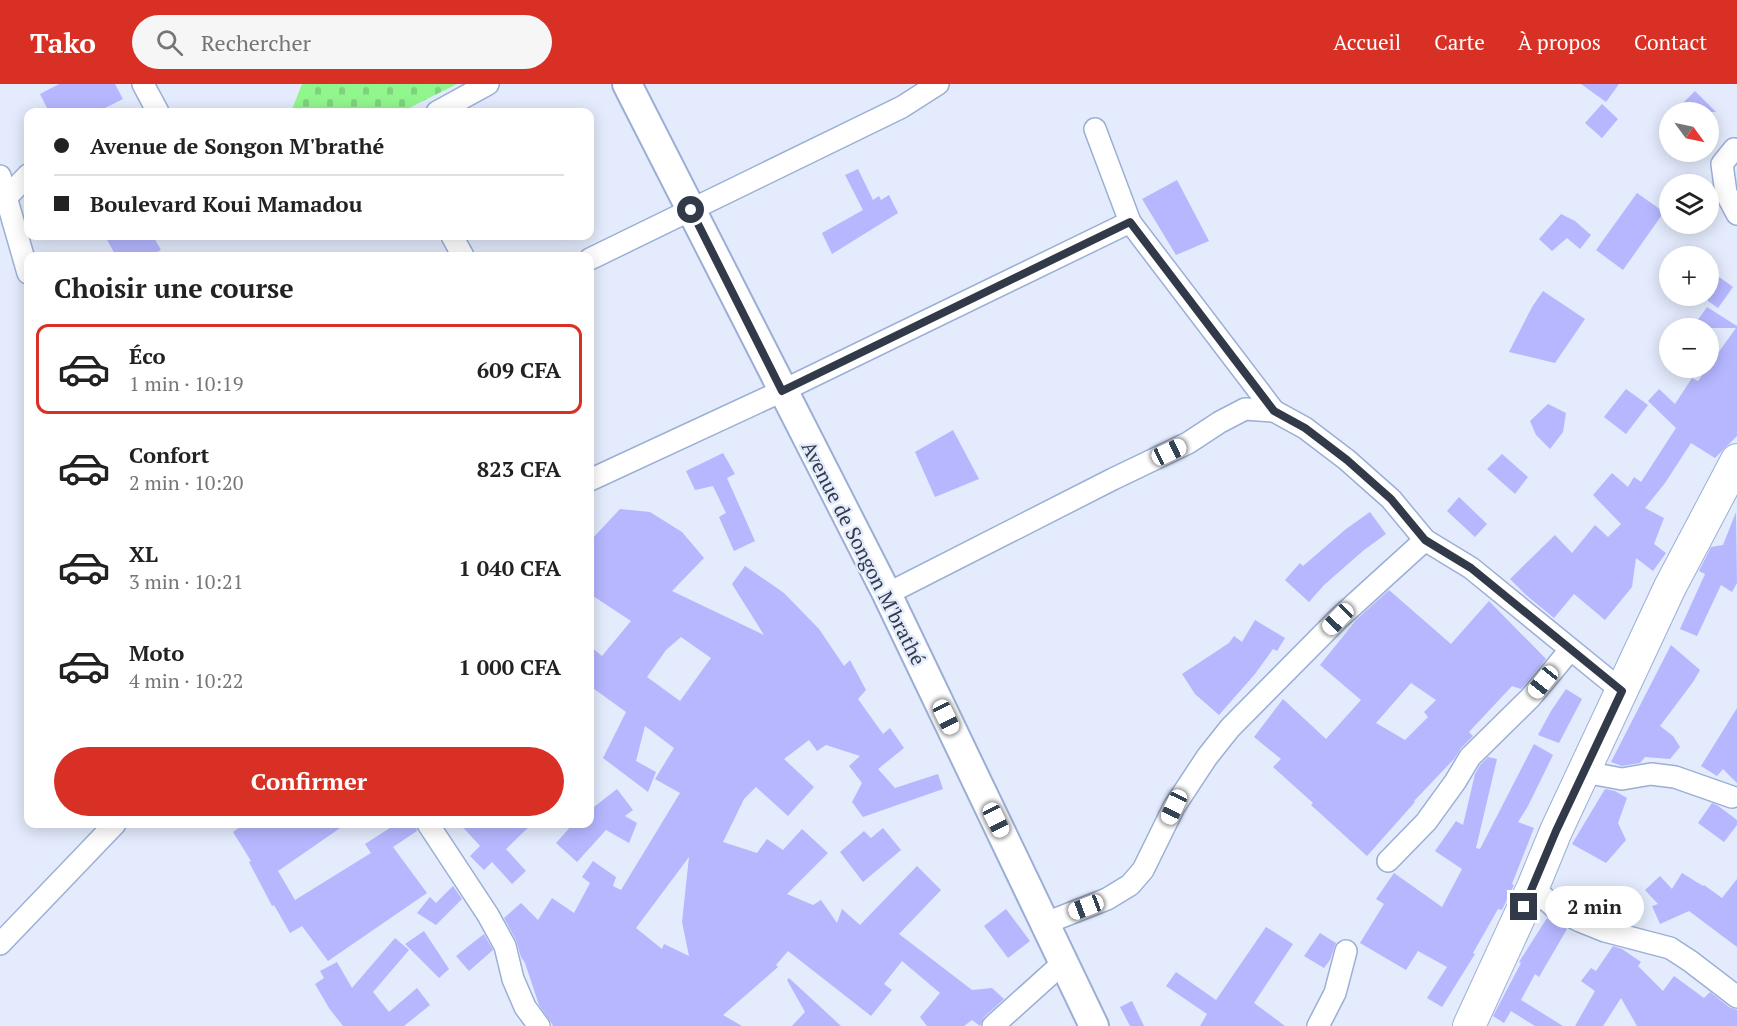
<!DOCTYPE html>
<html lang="fr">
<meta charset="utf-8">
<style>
:root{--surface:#fff;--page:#f6f6f6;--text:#222;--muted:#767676;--line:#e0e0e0;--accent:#d93025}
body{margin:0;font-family:"PT Serif",serif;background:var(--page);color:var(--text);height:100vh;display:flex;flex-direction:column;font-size:22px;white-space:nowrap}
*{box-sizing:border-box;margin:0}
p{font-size:20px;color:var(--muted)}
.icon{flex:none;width:33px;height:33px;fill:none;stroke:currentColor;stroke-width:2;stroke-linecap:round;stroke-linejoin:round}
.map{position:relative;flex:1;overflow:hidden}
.panel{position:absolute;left:24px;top:168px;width:570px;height:576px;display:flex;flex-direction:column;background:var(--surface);border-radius:12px;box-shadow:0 3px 15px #0003}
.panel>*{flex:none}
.banner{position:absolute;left:24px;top:24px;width:570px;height:132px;border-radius:12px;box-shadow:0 3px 15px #0003;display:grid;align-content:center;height:132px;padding:0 30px;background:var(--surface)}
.needle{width:39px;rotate:123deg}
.fabs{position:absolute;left:1659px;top:18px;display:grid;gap:12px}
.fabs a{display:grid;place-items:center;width:60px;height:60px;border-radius:50%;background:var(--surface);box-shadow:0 3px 15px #0003;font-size:30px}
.end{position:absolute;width:27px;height:27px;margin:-14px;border:8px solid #323a4a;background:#fff;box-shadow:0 0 0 3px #fff}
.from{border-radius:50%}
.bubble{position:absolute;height:42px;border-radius:21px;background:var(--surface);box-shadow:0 3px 15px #0003;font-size:20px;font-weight:700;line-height:42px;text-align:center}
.car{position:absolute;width:18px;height:36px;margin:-18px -9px;border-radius:8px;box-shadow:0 0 4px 2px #0007;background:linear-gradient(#fff 24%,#345 0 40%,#fff 0 76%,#345 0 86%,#fff 0)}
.banner b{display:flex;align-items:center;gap:21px;height:57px;font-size:22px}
.banner b+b{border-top:2px solid var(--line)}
.banner i{width:15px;height:15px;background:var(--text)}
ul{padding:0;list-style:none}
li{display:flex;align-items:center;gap:18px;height:90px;margin:0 12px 9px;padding:0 18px;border:3px solid transparent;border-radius:12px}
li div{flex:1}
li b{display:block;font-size:22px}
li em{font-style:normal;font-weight:700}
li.current{border-color:var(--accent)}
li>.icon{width:54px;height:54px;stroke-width:1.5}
h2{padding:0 30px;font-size:27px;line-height:72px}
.cta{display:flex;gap:12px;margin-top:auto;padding:12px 30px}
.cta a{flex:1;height:69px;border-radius:36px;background:var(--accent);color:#fff;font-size:24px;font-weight:700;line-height:69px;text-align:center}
header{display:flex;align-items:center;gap:36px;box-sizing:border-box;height:84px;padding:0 30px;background:var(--accent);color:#fff}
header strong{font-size:28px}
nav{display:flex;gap:33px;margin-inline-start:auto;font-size:21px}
.search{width:420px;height:54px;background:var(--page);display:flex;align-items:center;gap:15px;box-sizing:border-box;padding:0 21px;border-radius:33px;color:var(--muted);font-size:22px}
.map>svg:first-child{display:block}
</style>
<header>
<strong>Tako</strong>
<div class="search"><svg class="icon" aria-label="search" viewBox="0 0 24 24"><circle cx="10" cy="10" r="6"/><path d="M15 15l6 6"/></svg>Rechercher</div>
<nav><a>Accueil</a><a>Carte</a><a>À propos</a><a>Contact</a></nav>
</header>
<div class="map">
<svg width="1737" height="942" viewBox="0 0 1737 942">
<defs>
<pattern id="cemetery-stones" width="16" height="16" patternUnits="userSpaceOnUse" patternTransform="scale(1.5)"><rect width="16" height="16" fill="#92f68f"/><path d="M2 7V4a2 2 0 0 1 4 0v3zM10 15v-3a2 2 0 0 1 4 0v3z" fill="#7ed47d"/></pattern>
</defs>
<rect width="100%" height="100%" fill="#e3ebfc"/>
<polygon fill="url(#cemetery-stones)" points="302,0 457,0 401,28 291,28"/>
<g fill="#b6b7ff" fill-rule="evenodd">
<polygon points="59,0 115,0 123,15 97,28 49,28 40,10"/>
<polygon points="1581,0 1619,0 1606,18"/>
<polygon points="1695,7 1716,28 1674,28"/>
<polygon points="1602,20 1618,35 1602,54 1585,39"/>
<polygon points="858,85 873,116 879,112 881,116 889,111 898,129 832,170 822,149 863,126 845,91"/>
<polygon points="1177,96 1209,157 1176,171 1142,115"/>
<polygon points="1637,109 1664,128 1623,186 1596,166"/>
<polygon points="1561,130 1575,137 1591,151 1580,165 1567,154 1552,167 1539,155"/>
<polygon points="105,152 153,152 161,166 149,172 116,172"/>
<polygon points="1715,190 1733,203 1718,224 1708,217 1708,199"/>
<polygon points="1543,207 1585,235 1555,279 1509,268 1532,223"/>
<polygon points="1707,223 1737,242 1737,352 1715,374 1691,359 1665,399 1645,424 1664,434 1654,460 1666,469 1653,487 1636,474 1632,503 1605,536 1574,510 1554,534 1526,511 1510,495 1555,451 1572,469 1595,441 1608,453 1621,440 1593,411 1612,389 1628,403 1634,393 1641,398 1676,344 1648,317 1659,305 1675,320 1692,294 1698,297 1736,244 1692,244"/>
<polygon points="1626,305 1648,321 1626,350 1604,333"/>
<polygon points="1548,320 1566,329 1563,348 1550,365 1536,351 1530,337"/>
<polygon points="953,346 979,395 935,413 915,368"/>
<polygon points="723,369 735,390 727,394 755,457 734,467 719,433 726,429 713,402 695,406 686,387"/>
<polygon points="1502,370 1528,393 1515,410 1487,385"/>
<polygon points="1459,413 1487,440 1475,453 1447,427"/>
<path d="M620 425 650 428 682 448 704 474 672 507 764 551 732 500 745 482 784 509 819 545 844 582 850 576 866 606 858 615 883 650 890 644 904 664 878 685 895 704 938 690 943 705 863 733 852 718 862 699 849 682 860 672 826 661 817 667 809 656 784 675 814 703 788 732 756 703 744 715 723 758 757 769 767 755 783 766 802 745 828 769 787 810 813 821 821 816 837 839 842 825 860 841 917 782 941 806 899 850 972 906 992 904 1004 915 984 933 980 942 972 936 964 942H927L920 933 940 909 902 877 884 900 892 906 871 932 788 867 776 881 778 883 723 931 742 942H553L552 940 539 921 525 879 521 873 516 856 504 834 521 819 538 836 552 814 574 829 590 799 582 793 593 777 616 793 613 802 621 806 680 709 655 695 674 664 645 642 636 677 656 688 648 708 603 674 626 628 590 602V562L602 572 631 537 590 510V457ZM681 553 711 574 680 617 647 593 666 566ZM689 773 682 838 689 872 664 860 662 865 636 844Z"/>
<polygon points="1370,428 1386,450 1364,466 1324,501 1309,518 1285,496 1300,479 1303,482 1346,445"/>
<polygon points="1736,428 1737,499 1732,508 1721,501 1697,552 1680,545 1705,490 1699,487 1711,463 1723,461"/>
<path d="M1389 506 1451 560 1489 517 1546 575 1521 605 1512 602 1469 648 1473 652 1461 664 1454 675 1414 717 1415 718 1367 772 1311 721 1313 719 1273 683 1281 675 1254 653 1283 615 1326 655 1361 616 1320 581 1357 535ZM1411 599 1436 616 1424 628 1428 633 1405 656 1376 639Z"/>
<polygon points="1255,536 1285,554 1277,567 1273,565 1255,590 1219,631 1195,610 1182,590 1229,559 1234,552 1242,558"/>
<polygon points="1671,561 1700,586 1693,598 1660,642 1673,652 1680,663 1670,675 1645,673 1640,679 1622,682 1611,678"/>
<polygon points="1566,605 1582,615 1559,659 1538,651 1551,627"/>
<polygon points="1737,624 1737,699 1723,685 1717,692 1701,682"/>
<polygon points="1534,660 1553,671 1528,722 1518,738 1534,744 1512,800 1514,801 1502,826 1498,825 1473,869 1475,870 1442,923 1427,914 1447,883 1418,867 1406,886 1360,859 1384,820 1376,815 1394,789 1442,823 1462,785 1435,767 1456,737 1463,741 1475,690 1480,681 1488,673 1497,675 1476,764 1480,765"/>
<polygon points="617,705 633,726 625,732 637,739 629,759 606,746 577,778 556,759 573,740 590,740 590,726"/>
<polygon points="1605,705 1615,707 1627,714 1618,739 1626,756 1606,779 1572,760"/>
<polygon points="1712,719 1717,721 1737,736 1737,741 1724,758 1698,739"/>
<polygon points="244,740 346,740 278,787 295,816 371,769 365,760 396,740 415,740 417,747 393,763 427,809 328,877 302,842 290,849 274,821 272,822 249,778 251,777 233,748"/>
<polygon points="460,740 532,740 506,765 526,787 512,800 492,778 484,786 470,772 480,762"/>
<polygon points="883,744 901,766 863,798 840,768 864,747 871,754"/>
<polygon points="1682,789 1703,802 1704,801 1722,814 1737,795 1737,863 1689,827 1660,840 1652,822 1658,820 1645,806 1660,792 1672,805"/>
<polygon points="453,802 462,815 436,841 417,829 430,813 436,819"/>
<polygon points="1610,815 1626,824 1618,837 1602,829"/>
<polygon points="1006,825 1030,857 1008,874 984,842"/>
<polygon points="1547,834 1567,845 1539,893 1535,890 1521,916 1563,942 1535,942 1511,927 1504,939 1493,932 1521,879 1519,878"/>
<polygon points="1266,843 1293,860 1254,919 1285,942 1200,942 1207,930 1166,902 1176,888 1216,916"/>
<polygon points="424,847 449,885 439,894 405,860"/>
<polygon points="1320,849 1336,859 1330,876 1324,884 1304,872"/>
<polygon points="484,850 493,866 469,887 456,872"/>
<polygon points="395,854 409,866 373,908 389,928 417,904 430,921 404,942 343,942 329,924 315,900 324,894 320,887 337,878 352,904"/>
<polygon points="1613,862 1622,865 1641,878 1638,882 1663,907 1674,892 1704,914 1710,908 1729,923 1737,926 1737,942 1637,942 1621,914 1603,942 1575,942 1595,907 1581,897 1591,884 1596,887"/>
<polygon points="789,894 841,942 792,942 805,928 787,896"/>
<polygon points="1132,917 1144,942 1130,942 1120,923"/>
</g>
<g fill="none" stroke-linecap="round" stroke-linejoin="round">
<defs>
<g id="street">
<polyline points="143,0 158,28"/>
<polyline points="437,28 488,0"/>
<polyline points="1095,45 1130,138 1274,327"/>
<polyline points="1734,65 1722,80 1726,109 1737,130"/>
<polyline points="0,92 28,189"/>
<polyline points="6,114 28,91"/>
<polyline points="452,152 463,172"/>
<polyline points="590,175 902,23 938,0"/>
<polyline points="590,396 782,307 1130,138"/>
<polyline points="887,510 1113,395 1188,359 1220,338 1245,325 1274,327 1305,344 1347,376 1391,415 1425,456 1471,484 1622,607"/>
<polyline points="1584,688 1622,695 1651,690 1675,693 1732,713"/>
<polyline points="428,740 488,831 505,862 513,895 525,923 539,942"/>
<polyline points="1388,777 1426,738 1455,698 1470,673 1530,614 1570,566"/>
<polyline points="1533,803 1556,825 1580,837 1605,847 1670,864 1690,877 1737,913"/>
<polyline points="1046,839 1107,815 1130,801 1143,786 1174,723 1207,673 1230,644 1338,535 1425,456"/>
<polyline points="0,860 115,740"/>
<polyline points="993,942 1064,878"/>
<polyline points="1318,942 1335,909 1346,867"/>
</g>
<polyline id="secondary" points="627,0 887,510 1094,942"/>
<polyline id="primary" points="1469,942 1533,803 1556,747 1670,503 1737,376"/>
</defs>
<use href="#street" stroke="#9bafd6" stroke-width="24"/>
<use href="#secondary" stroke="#9bafd6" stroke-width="32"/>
<use href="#primary" stroke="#9bafd6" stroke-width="34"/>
<use href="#street" stroke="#fff" stroke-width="21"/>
<use href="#secondary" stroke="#fff" stroke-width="28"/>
<use href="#primary" stroke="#fff" stroke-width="32"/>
</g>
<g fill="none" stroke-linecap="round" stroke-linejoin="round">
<polyline stroke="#323a4a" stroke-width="8" points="691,126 782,307 1130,138 1274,327 1305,344 1347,376 1391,415 1425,456 1471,484 1622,607 1556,747 1524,823"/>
</g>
<g text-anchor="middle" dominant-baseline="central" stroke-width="5" stroke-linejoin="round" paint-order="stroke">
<g font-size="20" fill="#323a4a" stroke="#e3ebfc">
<text transform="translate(864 469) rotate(63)">Avenue de Songon M'brathé</text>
</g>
</g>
</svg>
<div class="fabs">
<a><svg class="needle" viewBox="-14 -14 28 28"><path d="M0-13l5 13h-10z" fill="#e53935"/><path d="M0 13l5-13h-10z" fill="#767676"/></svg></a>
<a><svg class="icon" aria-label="layers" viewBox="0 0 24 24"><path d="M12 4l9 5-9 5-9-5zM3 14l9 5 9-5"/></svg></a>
<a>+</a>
<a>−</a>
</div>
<i class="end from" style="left:691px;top:126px"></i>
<i class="end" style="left:1524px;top:823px"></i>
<div class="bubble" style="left:1545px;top:802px;width:99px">2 min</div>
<i class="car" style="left:1169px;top:368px;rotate:65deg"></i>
<i class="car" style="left:1338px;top:535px;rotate:224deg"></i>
<i class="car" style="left:1543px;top:598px;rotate:219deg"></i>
<i class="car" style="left:946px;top:633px;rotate:154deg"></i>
<i class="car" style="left:1174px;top:723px;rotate:205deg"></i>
<i class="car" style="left:996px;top:736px;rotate:154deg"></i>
<i class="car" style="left:1086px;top:823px;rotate:249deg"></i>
<div class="banner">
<b><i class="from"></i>Avenue de Songon M'brathé</b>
<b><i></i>Boulevard Koui Mamadou</b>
</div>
<section class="panel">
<h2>Choisir une course</h2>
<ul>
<li class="current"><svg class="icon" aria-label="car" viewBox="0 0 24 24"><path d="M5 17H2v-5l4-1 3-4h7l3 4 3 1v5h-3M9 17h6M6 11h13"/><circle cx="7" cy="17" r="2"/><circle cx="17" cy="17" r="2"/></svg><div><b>Éco</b><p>1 min · 10:19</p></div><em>609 CFA</em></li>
<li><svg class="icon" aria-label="car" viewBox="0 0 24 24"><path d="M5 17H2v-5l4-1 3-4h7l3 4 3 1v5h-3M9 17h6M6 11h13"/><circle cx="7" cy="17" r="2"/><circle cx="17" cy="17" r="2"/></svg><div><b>Confort</b><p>2 min · 10:20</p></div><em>823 CFA</em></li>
<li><svg class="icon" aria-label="car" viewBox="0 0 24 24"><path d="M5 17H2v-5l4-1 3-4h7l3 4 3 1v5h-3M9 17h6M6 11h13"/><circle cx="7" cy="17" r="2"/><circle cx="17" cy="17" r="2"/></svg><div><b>XL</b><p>3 min · 10:21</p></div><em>1 040 CFA</em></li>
<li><svg class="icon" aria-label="car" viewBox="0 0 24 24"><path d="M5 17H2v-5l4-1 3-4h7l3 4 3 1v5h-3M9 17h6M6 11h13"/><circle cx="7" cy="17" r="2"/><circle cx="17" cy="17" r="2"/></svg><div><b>Moto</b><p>4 min · 10:22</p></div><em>1 000 CFA</em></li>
</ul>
<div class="cta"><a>Confirmer</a></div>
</section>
</div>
